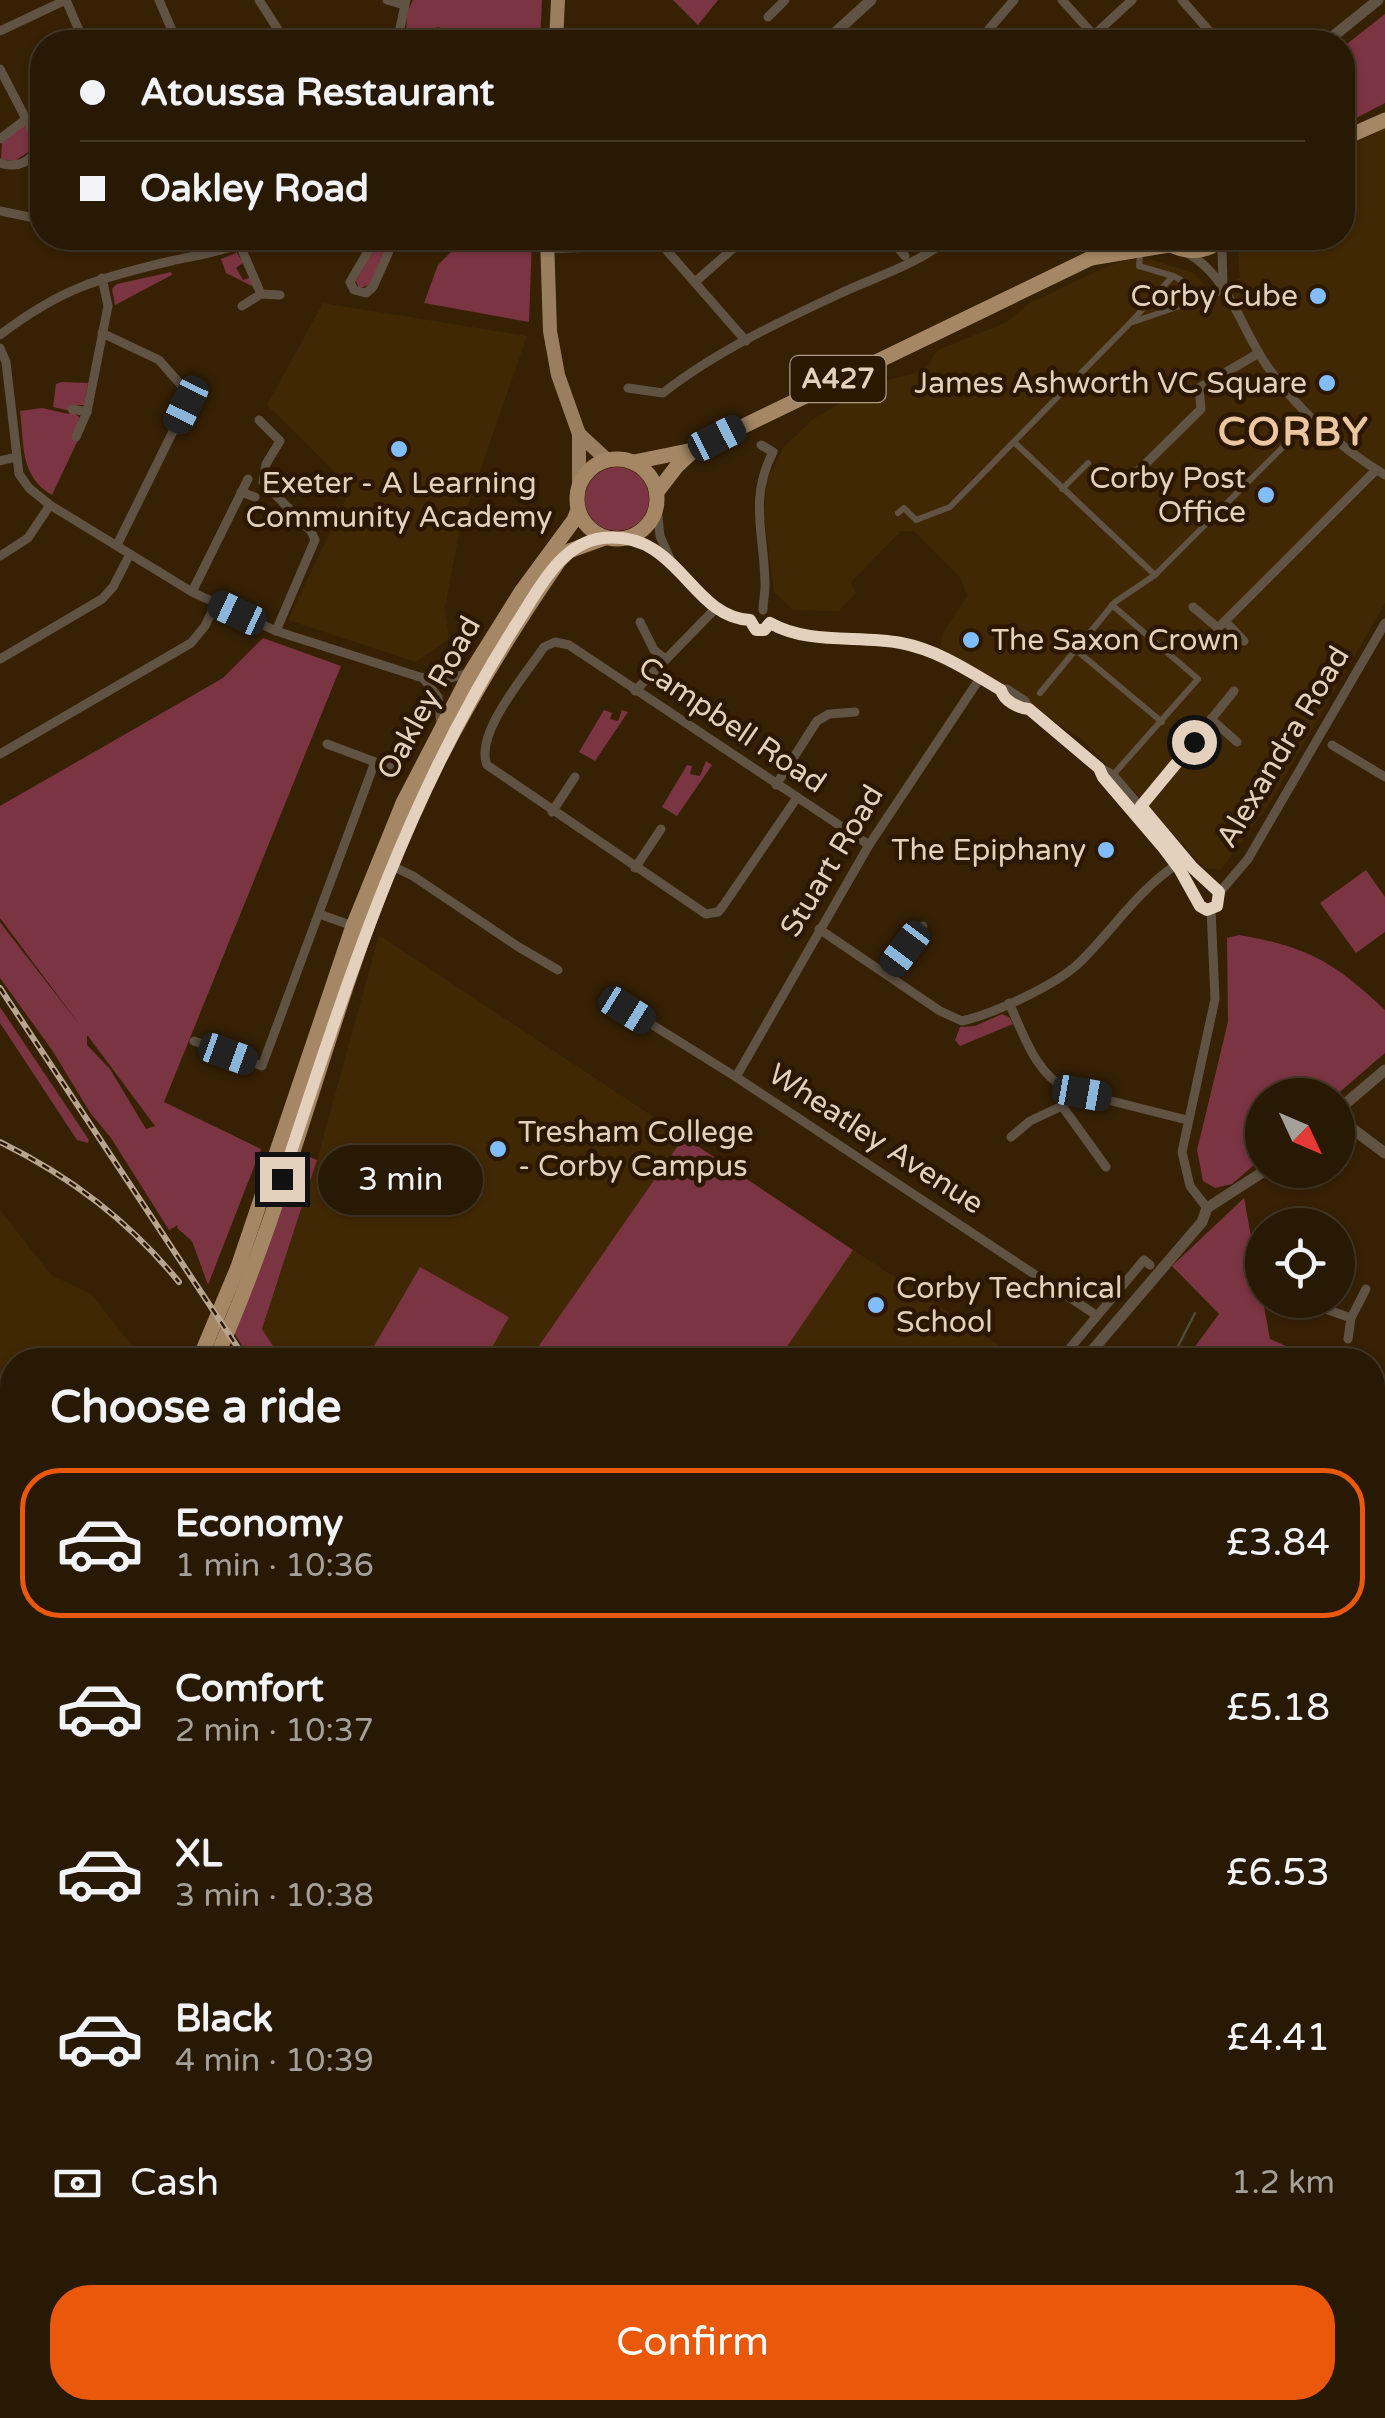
<!DOCTYPE html>
<meta charset="utf-8">
<style>
:root{--surface:#281904;--page:#342613;--text:#f1f3f6;--muted:#a5a09a;--line:#443826;--accent:#ea580c}
body{margin:0;font-family:"Varela Round",sans-serif;background:var(--page);color:var(--text);height:100vh;display:flex;flex-direction:column;font-size:38px;white-space:nowrap}
*{box-sizing:border-box;margin:0}
p{font-size:32px;color:var(--muted)}
.icon{flex:none;width:55px;height:55px;fill:none;stroke:currentColor;stroke-width:2;stroke-linecap:round;stroke-linejoin:round}
.map{position:relative;flex:1;overflow:hidden}
.details{position:absolute;left:0px;top:1348px;width:1385px;height:1072px;display:flex;flex-direction:column;background:var(--surface);border-radius:40px 40px 0 0;box-shadow:0 2px 8px #0004,0 0 0 2px var(--line)}
.details>*{flex:none}
.top-card{position:absolute;left:30px;top:30px;width:1325px;height:220px;border-radius:40px;box-shadow:0 2px 8px #0004,0 0 0 2px var(--line);display:grid;align-content:center;height:220px;padding:0 50px;background:var(--surface)}
.needle{width:65px;rotate:134deg}
.fabs{position:absolute;left:1245px;top:1078px;display:grid;gap:20px}
.fabs a{display:grid;place-items:center;width:110px;height:110px;border-radius:50%;background:var(--surface);box-shadow:0 2px 8px #0004,0 0 0 2px var(--line);font-size:50px}
.end{position:absolute;width:45px;height:45px;margin:-22px;border:12px solid #e3d1be;background:#111;box-shadow:0 0 0 5px #111}
.from{border-radius:50%}
.bubble{position:absolute;height:70px;border-radius:35px;background:var(--surface);box-shadow:0 2px 8px #0004,0 0 0 2px var(--line);font-size:32px;font-weight:600;line-height:70px;text-align:center}
.car{position:absolute;width:30px;height:60px;margin:-30px -15px;border-radius:12px;box-shadow:0 0 8px 2px #0007;background:linear-gradient(#222 24%,#8ab4d8 0 40%,#222 0 76%,#8ab4d8 0 86%,#222 0)}
.top-card b{display:flex;align-items:center;gap:35px;height:95px;font-size:38px}
.top-card b+b{border-top:2px solid var(--line)}
.top-card i{width:25px;height:25px;background:var(--text)}
ul{padding:0;list-style:none}
li{display:flex;align-items:center;gap:30px;height:150px;margin:0 20px 15px;padding:0 30px;border:5px solid transparent;border-radius:40px}
li div{flex:1}
li b{display:block;font-size:38px}
li em{font-style:normal;font-weight:600}
li.current{border-color:var(--accent)}
li>.icon{width:90px;height:90px;stroke-width:1.5}
h2{padding:0 50px;font-size:45px;line-height:120px}
.pay{display:flex;align-items:center;gap:25px;height:110px;padding:0 50px;font-size:38px}
.pay p{margin-inline-start:auto}
.cta{display:flex;gap:20px;margin-top:auto;padding:20px 50px}
.cta a{flex:1;height:115px;border-radius:40px;background:var(--accent);color:#fff;font-size:40px;font-weight:600;line-height:115px;text-align:center}
.map>svg:first-child{display:block}
</style>
<div class="map">
<svg width="1385" height="2418" viewBox="0 0 1385 2418">
<rect width="100%" height="100%" fill="#362105"/>
<g fill="#412805">
<polygon points="1385,128 1385,603 1268,806 1221,870 1204,868 1135,792 1079,737 940,651 942,634 967,596 961,578 914,531 901,531 851,582 856,593 839,611 793,610 774,592 764,517 767,479 784,447 813,419 875,383 912,374 931,363 934,354 940,349 1007,322 1030,303 1106,267 1125,260 1149,259 1194,273 1208,290 1240,278 1238,252 1245,238 1342,238 1343,150"/>
<polygon points="323,303 527,336 460,528 445,608 449,639 416,662 288,620 351,488 267,405"/>
<polygon points="379,935 684,1137 529,1360 282,1360 262,1330 317,1160"/>
<polygon points="0,1210 51,1275 91,1294 133,1347 124,1360 12,1360 12,1512 0,1502"/>
<polygon points="853,1250 1022,1360 778,1360"/>
<polygon points="0,1512 12,1517 12,1757 0,1776"/>
</g>
<g fill="#7b3442" fill-rule="evenodd">
<polygon points="413,0 542,0 540,42 455,42 439,27 406,35 407,13"/>
<polygon points="673,0 718,0 698,25"/>
<polygon points="1385,14 1385,103 1343,125 1343,47"/>
<polygon points="24,125 32,138 28,152 15,161 1,159 2,142"/>
<polygon points="380,238 389,240 370,285 359,288 356,281"/>
<polygon points="465,238 532,238 529,322 424,303 438,265"/>
<polygon points="235,249 243,263 236,268 243,280 251,277 254,287 226,273 221,259 236,253"/>
<polygon points="171,272 172,275 115,305 112,289 117,284"/>
<path d="M62 382 88 383 84 405H71L70 410 79 417 78 440 52 495C20 477 24 444 20 411L42 408 69 414 70 411 53 407 56 384Z"/>
<circle cx="617" cy="499" r="32"/>
<path d="M263 638 341 666 164 1102 261 1149 208 1285 192 1241 177 1228 178 1225 169 1230 111 1138 91 1114 52 1050 0 978V922L82 1028 0 918V806L223 678ZM87 1036H88L155 1126 146 1129 110 1069 87 1045Z"/>
<polygon points="604,710 612,713 610,719 618,721 622,710 628,712 595,761 579,752"/>
<polygon points="706,761 712,765 677,816 662,807 687,765 692,766 690,774 700,776"/>
<polygon points="1366,870 1385,897 1385,932 1356,953 1320,903"/>
<path d="M1239 935C1308 947 1334 962 1385 1010V1053L1336 1095H1262V1158L1232 1184 1215 1188 1203 1181 1197 1150 1228 1022 1227 938Z"/>
<polygon points="0,1007 89,1140 88,1143 77,1140 0,1023"/>
<polygon points="1002,1014 1009,1017 1013,1024 960,1046 955,1040 960,1027 975,1026"/>
<polygon points="684,1137 853,1250 778,1360 529,1360"/>
<polygon points="300,1153 317,1160 262,1329 282,1360 251,1360 234,1333"/>
<polygon points="1244,1198 1270,1339 1318,1360 1185,1360 1219,1314 1172,1266"/>
<polygon points="420,1267 509,1317 485,1360 366,1360"/>
<polygon points="1373,1383 1385,1389 1385,1977 1372,1976"/>
<polygon points="1373,1989 1385,1991 1385,2341 1373,2349"/>
<polygon points="0,2014 12,2022 12,2055 0,2047"/>
<polygon points="870,2408 950,2408 945,2418 914,2418"/>
</g>
<g fill="none" stroke-linecap="round" stroke-linejoin="round">
<g stroke="#4c4d3a" stroke-width="2.5">
<polyline points="1171,1360 1195,1313"/>
<polyline points="328,2418 333,2408"/>
</g>
<g stroke="#605344" stroke-width="6">
<polyline points="1140,256 1139,266 1173,276"/>
<polyline points="1131,322 1173,276 1181,280 1190,302"/>
<polyline points="1014,442 1155,575"/>
<polyline points="1062,489 1088,463"/>
<polyline points="898,513 904,508 916,520 950,507 1130,323 1221,292"/>
<polyline points="1112,605 1198,679 1113,775"/>
<polyline points="1076,650 1162,722"/>
<polyline points="1040,693 1115,602 1155,575 1312,418"/>
</g>
<g stroke="#605344" stroke-width="9">
<polyline points="66,0 84,42"/>
<polyline points="159,0 177,42"/>
<polyline points="259,0 286,42"/>
<polyline points="387,0 404,5"/>
<polyline points="1062,0 1100,42"/>
<polyline points="1182,0 1217,40"/>
<polyline points="768,17 785,0"/>
<polyline points="0,31 66,0"/>
<polyline points="1094,35 1132,0"/>
<polyline points="372,42 399,33"/>
<polyline points="404,42 399,33 406,0"/>
<polyline points="970,42 985,39 989,29 1014,0"/>
<path d="M0 69 39 144C32 162 19 169 0 163"/>
<polyline points="0,139 26,119"/>
<polyline points="0,211 39,219"/>
<polyline points="376,238 350,282 354,290 366,293 373,287 395,238"/>
<polyline points="656,238 746,341"/>
<polyline points="889,238 905,256"/>
<polyline points="239,243 261,294"/>
<path d="M1189 254C1229 277 1241 329 1267 366 1298 410 1339 447 1385 475"/>
<polyline points="695,282 745,238"/>
<polyline points="1223,286 1222,251 1226,240"/>
<polyline points="242,306 261,294 280,295"/>
<polyline points="102,333 159,360 188,393 186,405 117,545"/>
<path d="M0 335C60 289 98 278 171 261 198 255 228 251 253 238"/>
<polyline points="0,348 6,362 19,474 29,488 50,505 192,592 276,631 423,678 447,679 469,673"/>
<path d="M628 388 663 393C715 352 779 322 839 294 875 277 919 264 949 238"/>
<polyline points="72,409 87,412"/>
<polyline points="259,420 280,441 266,464 263,482 311,531 315,540 276,631"/>
<polyline points="76,437 87,412 108,306 102,278"/>
<path d="M761 445 773 452C748 500 765 536 765 586 765 594 763 602 763 610"/>
<polyline points="0,461 16,457"/>
<polyline points="1121,488 1201,409 1199,388 1259,353"/>
<polyline points="241,492 255,497"/>
<polyline points="657,507 660,536 671,561"/>
<path d="M629 538C645 544 659 551 672 562 696 584 714 618 749 620"/>
<polyline points="0,556 28,538 50,505"/>
<polyline points="192,592 248,479"/>
<polyline points="1193,607 1218,628 1376,470"/>
<polyline points="749,620 752,627 760,630 770,623"/>
<polyline points="1225,621 1244,641"/>
<polyline points="640,622 654,650 665,659"/>
<path d="M770 623C809 645 857 635 901 643 938 650 969 671 1001 690 1004 701 1018 708 1029 709L1099 767 1113 775 1193 868 1219 893"/>
<polyline points="0,659 102,599 113,587 130,554"/>
<polyline points="423,678 438,697 441,724"/>
<polyline points="1001,690 1007,689 1025,701 1029,709"/>
<polyline points="635,691 716,608"/>
<polyline points="1211,719 1237,742"/>
<polyline points="1332,745 1385,777"/>
<polyline points="0,754 191,643 205,626 216,603"/>
<polyline points="375,762 397,769"/>
<polyline points="1099,767 1103,777 1176,865 1200,906 1211,909"/>
<polyline points="776,785 817,721 829,714 855,712"/>
<path d="M796 799 723 906 718 912 706 914 487 765C474 734 526 674 544 647L555 642 569 645 869 845"/>
<polyline points="1141,806 1234,691"/>
<polyline points="552,812 575,777"/>
<polyline points="390,865 413,876 517,946 558,970"/>
<polyline points="635,868 661,829"/>
<polyline points="1219,893 1248,859 1385,623"/>
<polyline points="319,914 353,926"/>
<path d="M819 929 940 1011 962 1021C993 1014 1056 985 1079 963 1113 930 1137 891 1176 865"/>
<polyline points="887,973 923,926"/>
<path d="M1009 1003C1024 1035 1035 1073 1068 1090L1187 1120"/>
<polyline points="627,1009 736,1077 1096,1315"/>
<polyline points="194,1041 262,1066 375,762 327,744"/>
<polyline points="736,1077 869,845 980,678"/>
<polyline points="1068,1090 1062,1106 1106,1167"/>
<polyline points="1011,1137 1030,1121 1062,1106"/>
<polyline points="1207,1208 1190,1186 1182,1152 1215,999 1211,909"/>
<polyline points="1300,1300 1351,1318"/>
<polyline points="1348,1339 1351,1318 1366,1289"/>
<polyline points="1060,1360 1144,1260 1150,1265"/>
<polyline points="0,1530 12,1540"/>
<polyline points="0,1852 12,1834"/>
<polyline points="0,2008 12,2016"/>
<polyline points="0,2053 12,2061"/>
<polyline points="0,2185 12,2193"/>
<polyline points="0,2348 12,2340"/>
<polyline points="137,2408 151,2418"/>
<polyline points="22,2418 27,2408"/>
<polyline points="359,2418 365,2408"/>
<polyline points="459,2418 464,2408"/>
<polyline points="1116,2418 1120,2408"/>
<polyline points="1229,2418 1232,2408"/>
</g>
<g stroke="#605344" stroke-width="11">
<polyline points="825,42 871,0"/>
<polyline points="1326,42 1378,0"/>
<polyline points="547,248 595,246 611,238"/>
<polyline points="1338,1110 1385,1070"/>
<polyline points="1338,1118 1385,1153"/>
<polyline points="1084,1360 1202,1222 1207,1208 1266,1170"/>
<polyline points="0,2381 12,2390"/>
<polyline points="807,2408 852,2418"/>
</g>
<polyline stroke="#816c54" stroke-width="12" points="477,2418 482,2408"/>
<g stroke="#9a7e60" stroke-width="14">
<polyline points="556,42 558,0"/>
<polyline points="547,238 550,331 558,375 579,434 579,484"/>
<polyline points="579,434 606,459"/>
</g>
<g stroke="#a58765" stroke-width="15">
<polyline points="1342,139 1385,120"/>
<path d="M1162 240C1184 254 1204 255 1224 238"/>
<polyline points="1091,258 1169,245"/>
<circle cx="617" cy="499" r="40"/>
<polyline points="634,462 693,450"/>
<polyline points="657,492 677,466 694,450 1091,258 1122,238"/>
<polyline points="199,1360 238,1267 353,926 403,803 471,672 521,592 574,520 578,510"/>
<path d="M215 1360C287 1201 325 1028 390 866 434 757 493 657 559 561L569 551 605 538"/>
<polyline points="0,1794 12,1775"/>
<polyline points="0,1823 12,1804"/>
</g>
<defs>
<g id="rail">
<polyline points="0,988 246,1360"/>
<path d="M0 1142C71 1177 129 1221 179 1282"/>
<polyline points="765,2408 769,2418"/>
</g>
</defs>
<use href="#rail" stroke="#b8a590" stroke-width="6"/>
<use href="#rail" stroke="#2c1700" stroke-width="2.5" stroke-dasharray="8" stroke-linecap="butt"/>
</g>
<g fill="none" stroke-linecap="round" stroke-linejoin="round">
<path stroke="#e3d1be" stroke-width="12" d="M282 1179C347 983 403 803 515 626 537 593 559 543 603 538 679 530 690 617 750 620L756 630H764L770 623C809 645 857 635 901 643 938 650 969 671 1001 690 1004 701 1018 708 1029 709L1099 768 1103 777 1162 846 1180 870 1200 906 1207 910 1217 906 1219 892 1193 868 1141 806 1194 742"/>
</g>
<g fill="#81bdfa" stroke="#2c1700" stroke-width="4">
<circle cx="1318" cy="296" r="10"/>
<circle cx="1327" cy="383" r="10"/>
<circle cx="399" cy="449" r="10"/>
<circle cx="1266" cy="495" r="10"/>
<circle cx="971" cy="640" r="10"/>
<circle cx="1106" cy="850" r="10"/>
<circle cx="498" cy="1149" r="10"/>
<circle cx="876" cy="1305" r="10"/>
</g>
<g text-anchor="middle" dominant-baseline="central" stroke-width="9" stroke-linejoin="round" paint-order="stroke">
<rect fill="#2c1700" stroke="#ac9985" stroke-width="2.5" x="790.5" y="356" width="95" height="46" rx="8"/>
<g font-size="28" font-weight="bold" fill="#e3d1be">
<text x="838" y="379">A427</text>
</g>
<g font-size="30" fill="#e3d1be" stroke="#2c1700" text-anchor="end">
<text x="1298" y="296">Corby Cube</text>
<text x="1307" y="383">James Ashworth VC Square</text>
<text x="1246" y="478">Corby Post<tspan x="1246" dy="34">Office</tspan></text>
<text x="399" y="483" text-anchor="middle">Exeter - A Learning<tspan x="399" dy="34">Community Academy</tspan></text>
<text x="991" y="640" text-anchor="start">The Saxon Crown</text>
<text x="1086" y="850">The Epiphany</text>
<text x="518" y="1132" text-anchor="start">Tresham College<tspan x="518" dy="34">- Corby Campus</tspan></text>
<text x="896" y="1288" text-anchor="start">Corby Technical<tspan x="896" dy="34">School</tspan></text>
</g>
<g font-size="30" fill="#e3d1be" stroke="#2c1700">
<text transform="translate(429 698) rotate(-61)">Oakley Road</text>
<text transform="translate(732 725) rotate(34)">Campbell Road</text>
<text transform="translate(1283 747) rotate(-59)">Alexandra Road</text>
<text transform="translate(832 861) rotate(-59)">Stuart Road</text>
<text transform="translate(876 1139) rotate(33)">Wheatley Avenue</text>
</g>
<g font-size="40" font-weight="bold" letter-spacing="2.5" fill="#eac7a0" stroke="#2c1700">
<text x="1294" y="432">CORBY</text>
</g>
</g>
</svg>
<div class="fabs">
<a><svg class="needle" viewBox="-14 -14 28 28"><path d="M0-13l5 13h-10z" fill="#e53935"/><path d="M0 13l5-13h-10z" fill="#a5a09a"/></svg></a>
<a><svg class="icon" aria-label="locate" viewBox="0 0 24 24"><circle cx="12" cy="12" r="6"/><path d="M12 2v4M12 18v4M2 12h4M18 12h4"/></svg></a>
</div>
<i class="end from" style="left:1194px;top:742px"></i>
<i class="end" style="left:282px;top:1179px"></i>
<div class="bubble" style="left:318px;top:1145px;width:165px">3 min</div>
<i class="car" style="left:186px;top:405px;rotate:206deg"></i>
<i class="car" style="left:717px;top:438px;rotate:63deg"></i>
<i class="car" style="left:237px;top:613px;rotate:295deg"></i>
<i class="car" style="left:905px;top:949px;rotate:217deg"></i>
<i class="car" style="left:627px;top:1010px;rotate:122deg"></i>
<i class="car" style="left:228px;top:1054px;rotate:110deg"></i>
<i class="car" style="left:1082px;top:1093px;rotate:100deg"></i>
<div class="top-card">
<b><i class="from"></i>Atoussa Restaurant</b>
<b><i></i>Oakley Road</b>
</div>
<section class="details">
<h2>Choose a ride</h2>
<ul>
<li class="current"><svg class="icon" aria-label="car" viewBox="0 0 24 24"><path d="M5 17H2v-5l4-1 3-4h7l3 4 3 1v5h-3M9 17h6M6 11h13"/><circle cx="7" cy="17" r="2"/><circle cx="17" cy="17" r="2"/></svg><div><b>Economy</b><p>1 min · 10:36</p></div><em>£3.84</em></li>
<li><svg class="icon" aria-label="car" viewBox="0 0 24 24"><path d="M5 17H2v-5l4-1 3-4h7l3 4 3 1v5h-3M9 17h6M6 11h13"/><circle cx="7" cy="17" r="2"/><circle cx="17" cy="17" r="2"/></svg><div><b>Comfort</b><p>2 min · 10:37</p></div><em>£5.18</em></li>
<li><svg class="icon" aria-label="car" viewBox="0 0 24 24"><path d="M5 17H2v-5l4-1 3-4h7l3 4 3 1v5h-3M9 17h6M6 11h13"/><circle cx="7" cy="17" r="2"/><circle cx="17" cy="17" r="2"/></svg><div><b>XL</b><p>3 min · 10:38</p></div><em>£6.53</em></li>
<li><svg class="icon" aria-label="car" viewBox="0 0 24 24"><path d="M5 17H2v-5l4-1 3-4h7l3 4 3 1v5h-3M9 17h6M6 11h13"/><circle cx="7" cy="17" r="2"/><circle cx="17" cy="17" r="2"/></svg><div><b>Black</b><p>4 min · 10:39</p></div><em>£4.41</em></li>
</ul>
<div class="pay"><svg class="icon" aria-label="cash" viewBox="0 0 24 24"><path d="M3 7h18v10H3z"/><circle cx="12" cy="12" r="2"/></svg>Cash<p>1.2 km</p></div>
<div class="cta"><a>Confirm</a></div>
</section>
</div>
